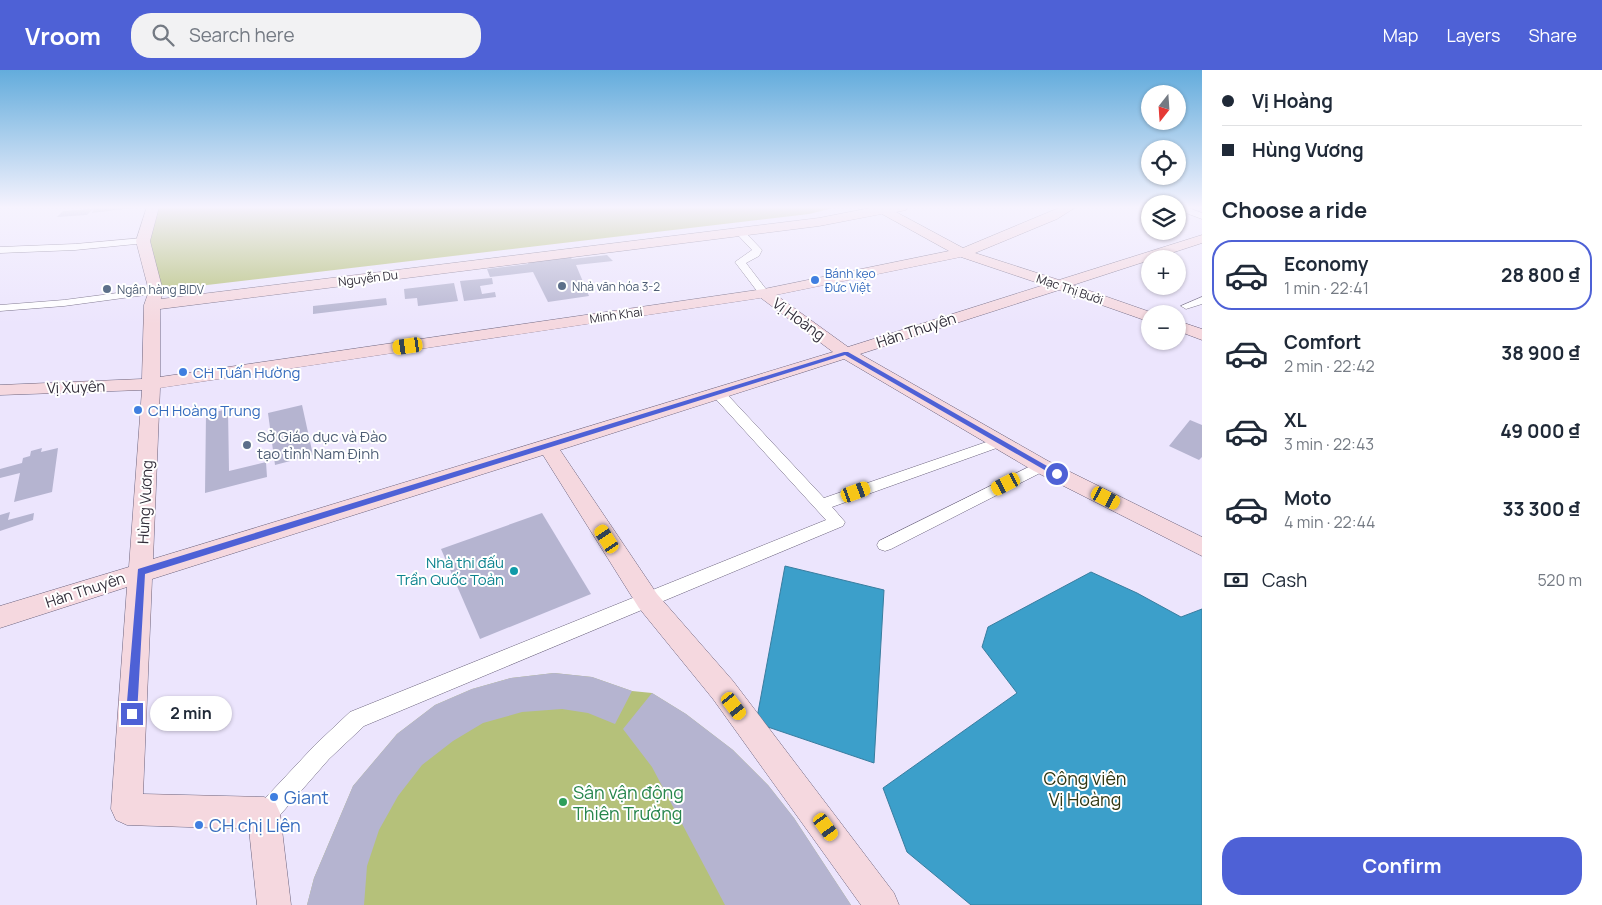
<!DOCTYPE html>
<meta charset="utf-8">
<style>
:root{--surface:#fff;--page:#f2f2f3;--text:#1f2937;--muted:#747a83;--line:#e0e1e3;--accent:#4e61d6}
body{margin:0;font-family:Manrope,sans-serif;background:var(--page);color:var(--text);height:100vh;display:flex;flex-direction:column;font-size:19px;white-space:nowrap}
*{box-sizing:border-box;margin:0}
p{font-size:16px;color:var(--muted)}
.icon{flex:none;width:28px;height:28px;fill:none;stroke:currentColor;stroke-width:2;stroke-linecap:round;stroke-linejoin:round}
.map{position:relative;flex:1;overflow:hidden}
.sheet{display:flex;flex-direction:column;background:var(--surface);width:400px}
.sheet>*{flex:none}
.guide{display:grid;align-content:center;height:110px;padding:0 20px;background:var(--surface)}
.needle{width:32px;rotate:197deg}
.buttons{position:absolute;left:1141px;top:15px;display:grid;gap:10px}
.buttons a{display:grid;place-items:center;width:45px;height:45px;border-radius:50%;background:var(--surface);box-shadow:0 1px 4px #0004;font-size:25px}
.end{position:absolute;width:22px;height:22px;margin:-11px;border:6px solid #4e61d6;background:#fff;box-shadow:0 0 0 2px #fff}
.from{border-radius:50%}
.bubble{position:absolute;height:35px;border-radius:18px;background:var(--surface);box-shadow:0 1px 4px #0004;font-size:16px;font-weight:700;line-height:35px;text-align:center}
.car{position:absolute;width:15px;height:30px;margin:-15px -8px;border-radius:6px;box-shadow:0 0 4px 1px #0007;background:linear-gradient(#f5c518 24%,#345 0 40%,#f5c518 0 76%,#345 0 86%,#f5c518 0)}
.guide b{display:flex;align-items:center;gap:18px;height:48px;font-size:19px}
.guide b+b{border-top:1px solid var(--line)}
.guide i{width:12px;height:12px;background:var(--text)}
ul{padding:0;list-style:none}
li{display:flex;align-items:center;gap:15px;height:70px;margin:0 10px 8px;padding:0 10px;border:2px solid transparent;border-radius:20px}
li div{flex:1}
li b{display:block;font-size:19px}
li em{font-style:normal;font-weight:700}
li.current{border-color:var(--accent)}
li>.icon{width:45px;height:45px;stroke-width:1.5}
h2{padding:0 20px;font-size:22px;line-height:60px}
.pay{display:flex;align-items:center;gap:12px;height:55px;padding:0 20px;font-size:19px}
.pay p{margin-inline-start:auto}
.button{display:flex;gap:10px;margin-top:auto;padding:10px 20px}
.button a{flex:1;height:58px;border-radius:20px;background:var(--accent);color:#fff;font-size:20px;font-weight:700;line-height:58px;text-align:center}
header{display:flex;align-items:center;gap:30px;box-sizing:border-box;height:70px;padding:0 25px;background:var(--accent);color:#fff}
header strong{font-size:24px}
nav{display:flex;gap:28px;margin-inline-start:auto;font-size:18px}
.search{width:350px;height:45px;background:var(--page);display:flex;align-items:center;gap:12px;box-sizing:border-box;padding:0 18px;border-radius:20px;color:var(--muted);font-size:19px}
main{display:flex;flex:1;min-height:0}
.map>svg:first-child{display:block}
</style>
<header>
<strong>Vroom</strong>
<div class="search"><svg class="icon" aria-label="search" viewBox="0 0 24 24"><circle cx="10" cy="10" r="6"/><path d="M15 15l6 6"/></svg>Search here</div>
<nav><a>Map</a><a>Layers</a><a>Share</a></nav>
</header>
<main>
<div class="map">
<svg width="1202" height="835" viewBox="0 0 1202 835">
<rect width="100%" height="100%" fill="#ece5fd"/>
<g fill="#b5c17a">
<polygon points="153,137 837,137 809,144 156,221 143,171"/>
<polygon points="554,603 592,607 632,621 652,623 686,644 733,680 768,715 794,748 851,835 307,835 314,808 353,716 397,664 435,635 472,619 511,608"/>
</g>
<g fill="#3c9fca" stroke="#397d9f">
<polygon points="785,496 884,520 874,693 756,653"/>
<polygon points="1091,502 1137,523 1181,547 1202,539 1202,835 971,835 907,782 883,718 1017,623 982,577 988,557"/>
</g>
<g fill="#b5b4d0">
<polygon points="95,137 132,137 132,138 92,143"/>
<polygon points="93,139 87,145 57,147 63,141"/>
<polygon points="607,185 613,191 576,195 589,226 548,232 533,202 490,207 487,199 528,194 529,191 569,186 572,189"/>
<polygon points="492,208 493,214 480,216 482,224 495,222 496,227 464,231 460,211"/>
<polygon points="454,213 458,231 418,236 417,228 405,229 404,219"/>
<polygon points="386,228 387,235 313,244 313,236"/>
<polygon points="302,335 313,385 275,395 268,343"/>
<polygon points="228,339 229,401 266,392 267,407 205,423 206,344"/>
<polygon points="1190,350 1202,355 1202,387 1199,390 1169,376"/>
<polygon points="42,378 41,382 58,378 52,422 14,432 20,403 0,408 0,399 22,393 23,388 30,386 31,381"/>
<polygon points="10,442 8,450 34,443 33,450 0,461 0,445"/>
<polygon points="542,443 591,524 480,569 441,479"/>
<polygon points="554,603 592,607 632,621 615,654 588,643 562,639 522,642 483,653 453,671 422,695 398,726 379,760 367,796 364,835 307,835 314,808 353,716 397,664 435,635 472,619 511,608"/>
<polygon points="652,623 686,644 733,680 768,715 794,748 851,835 725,835 652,697 623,659"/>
</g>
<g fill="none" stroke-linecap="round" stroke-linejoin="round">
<defs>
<g id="street">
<polygon points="1178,137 1186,137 1202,143 1202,149 1178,140"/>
<polygon points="740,159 743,160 762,180 759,186 746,193 769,223 768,225 760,225 735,192 752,180 735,162"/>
<polygon points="143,168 148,171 146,173 75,180 0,183 0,177 75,174"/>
<polygon points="156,218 160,219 161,221 160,223 64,236 0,241 0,235 64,230"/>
<polygon points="1202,227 1202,234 1186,239 1181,236"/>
<polygon points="718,319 723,320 824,428 995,369 1005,369 1007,372 1005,375 832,437 845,452 843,456 364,656 329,689 273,753 265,756 257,753 254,745 257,737 315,675 350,642 826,450 713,326 712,323 713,320"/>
<polygon points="1041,391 1046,392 1048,396 1046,400 891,479 885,481 879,479 877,475 879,471"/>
</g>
<g id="secondary">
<path d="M147 137H159L150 171 163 221 161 229 819 148 875 137H908L906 140 896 142 963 178 1061 137H1076L1057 149 975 183 1059 210 1202 165V173L1073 215 1156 244H1150V252L1059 220 860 284 1048 391 1202 467V486L1034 401 844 289 560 380 657 524 733 611 894 823 899 835H861L713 629 639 538 543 385 152 509 143 724 264 727 275 732 280 743 291 835H257L249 759 127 755 116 750 111 739 127 517 0 558V536L129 497 142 320 0 325V315L142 309 144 235 149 221 136 171ZM882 144 949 181 764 219 160 307V239L819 156ZM961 187 1044 215 848 277 776 225ZM761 228 833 282 153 489 160 318Z"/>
<polygon points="1178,251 1202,259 1202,270 1178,261"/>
</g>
</defs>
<use href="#street" stroke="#6c647e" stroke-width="1"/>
<use href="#secondary" stroke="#6c647e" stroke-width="1"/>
<use href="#street" fill="#fff" fill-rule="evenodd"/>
<use href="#secondary" fill="#f5d8df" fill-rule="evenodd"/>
</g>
<linearGradient id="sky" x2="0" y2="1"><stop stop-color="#63acdc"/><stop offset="0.54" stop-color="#f6f3fe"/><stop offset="1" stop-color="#f6f3fe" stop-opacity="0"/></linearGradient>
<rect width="1202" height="254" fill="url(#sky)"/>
<polygon fill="#4e61d6" points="844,282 848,282 1061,404 1060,406 1055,406 845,285 145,504 137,644 135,647 132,649 128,647 126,644 138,499"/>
<g fill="#3f7fe0" stroke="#fff" stroke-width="2">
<circle cx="815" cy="210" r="5"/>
<circle cx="183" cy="302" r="5"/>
<circle cx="138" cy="340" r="5"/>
<circle cx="274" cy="727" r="5"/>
<circle cx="199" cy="755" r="5"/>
</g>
<g fill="#5c6f8a" stroke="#fff" stroke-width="2">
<circle cx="562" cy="216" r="5"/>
<circle cx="107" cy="219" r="5"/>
<circle cx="247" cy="375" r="5"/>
</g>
<circle fill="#0f9aa8" stroke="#fff" stroke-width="2" cx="514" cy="501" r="5"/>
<circle fill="#2e9e5b" stroke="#fff" stroke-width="2" cx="563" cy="732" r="5"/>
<g text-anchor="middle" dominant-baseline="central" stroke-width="4" stroke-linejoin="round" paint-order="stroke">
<g font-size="12" fill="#366cbe" stroke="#fff" text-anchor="start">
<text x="825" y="203">Bánh kẹo<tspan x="825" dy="14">Đức Việt</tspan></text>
</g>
<g font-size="12" fill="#322e3a" stroke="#fff">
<text transform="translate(368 208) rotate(-7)">Nguyễn Du</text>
<text transform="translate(1070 219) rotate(19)">Mạc Thị Bưởi</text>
<text transform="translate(616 245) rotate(-8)">Minh Khai</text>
</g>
<g font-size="12" fill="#4e5e75" stroke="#fff" text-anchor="start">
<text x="572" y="216">Nhà văn hóa 3-2</text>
<text x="117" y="219">Ngân hàng BIDV</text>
</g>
<g font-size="15" fill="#322e3a" stroke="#fff">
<text transform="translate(799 249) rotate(36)">Vị Hoàng</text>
<text transform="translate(916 260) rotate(-18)">Hàn Thuyên</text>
<text transform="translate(76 317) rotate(-2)">Vị Xuyên</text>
<text transform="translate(145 432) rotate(-87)">Hùng Vương</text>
<text transform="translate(85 520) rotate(-18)">Hàn Thuyên</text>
</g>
<g font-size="15" fill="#366cbe" stroke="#fff" text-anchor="start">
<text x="193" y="302">CH Tuấn Hường</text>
<text x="148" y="340">CH Hoàng Trung</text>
</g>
<g font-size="15" fill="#4e5e75" stroke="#fff" text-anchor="start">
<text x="257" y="366">Sở Giáo dục và Đào<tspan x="257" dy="17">tạo tỉnh Nam Định</tspan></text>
</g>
<g font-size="15" fill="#0d838f" stroke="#fff" text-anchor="end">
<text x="504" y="492">Nhà thi đấu<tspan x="504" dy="17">Trần Quốc Toản</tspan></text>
</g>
<g font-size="18" fill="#323813" stroke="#fff">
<text x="1085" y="708">Công viên<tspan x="1085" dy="21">Vị Hoàng</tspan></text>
</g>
<g font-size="18" fill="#27864d" stroke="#fff" text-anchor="start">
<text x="573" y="722">Sân vận động<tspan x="573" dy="21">Thiên Trường</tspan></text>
</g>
<g font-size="18" fill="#366cbe" stroke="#fff" text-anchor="start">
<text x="284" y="727">Giant</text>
<text x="209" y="755">CH chị Liên</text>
</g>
</g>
</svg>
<div class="buttons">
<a><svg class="needle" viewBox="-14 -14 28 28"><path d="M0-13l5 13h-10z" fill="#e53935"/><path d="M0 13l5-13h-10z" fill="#747a83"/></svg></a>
<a><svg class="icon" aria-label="locate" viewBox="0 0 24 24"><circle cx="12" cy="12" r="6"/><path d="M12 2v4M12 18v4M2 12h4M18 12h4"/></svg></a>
<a><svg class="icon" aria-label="layers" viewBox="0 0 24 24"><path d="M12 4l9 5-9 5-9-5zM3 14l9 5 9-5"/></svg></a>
<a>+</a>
<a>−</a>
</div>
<i class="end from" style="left:1057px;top:404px"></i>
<i class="end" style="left:132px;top:644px"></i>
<div class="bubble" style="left:150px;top:626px;width:82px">2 min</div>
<i class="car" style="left:408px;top:276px;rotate:262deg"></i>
<i class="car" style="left:1006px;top:414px;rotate:243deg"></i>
<i class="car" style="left:856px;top:422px;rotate:70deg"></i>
<i class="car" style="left:1106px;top:428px;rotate:117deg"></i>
<i class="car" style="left:607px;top:469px;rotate:327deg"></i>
<i class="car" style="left:734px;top:636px;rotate:143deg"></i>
<i class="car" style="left:826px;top:757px;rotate:144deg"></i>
</div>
<section class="sheet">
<div class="guide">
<b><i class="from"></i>Vị Hoàng</b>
<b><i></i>Hùng Vương</b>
</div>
<h2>Choose a ride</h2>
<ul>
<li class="current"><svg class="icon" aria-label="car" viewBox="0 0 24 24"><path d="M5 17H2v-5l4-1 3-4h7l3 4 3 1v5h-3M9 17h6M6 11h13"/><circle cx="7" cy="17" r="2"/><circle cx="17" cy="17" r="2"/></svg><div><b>Economy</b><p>1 min · 22:41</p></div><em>28 800 ₫</em></li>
<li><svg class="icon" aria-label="car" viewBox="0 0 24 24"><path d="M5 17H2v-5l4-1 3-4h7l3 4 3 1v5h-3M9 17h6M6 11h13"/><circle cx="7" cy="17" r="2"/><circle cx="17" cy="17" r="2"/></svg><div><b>Comfort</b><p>2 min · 22:42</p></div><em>38 900 ₫</em></li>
<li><svg class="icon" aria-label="car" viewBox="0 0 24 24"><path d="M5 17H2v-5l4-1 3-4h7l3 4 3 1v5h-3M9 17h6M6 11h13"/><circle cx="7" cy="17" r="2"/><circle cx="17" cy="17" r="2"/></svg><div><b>XL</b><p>3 min · 22:43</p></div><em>49 000 ₫</em></li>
<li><svg class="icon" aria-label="car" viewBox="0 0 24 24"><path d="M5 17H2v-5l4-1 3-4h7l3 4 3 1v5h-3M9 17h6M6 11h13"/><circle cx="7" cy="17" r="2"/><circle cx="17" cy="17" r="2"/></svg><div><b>Moto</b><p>4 min · 22:44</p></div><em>33 300 ₫</em></li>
</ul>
<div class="pay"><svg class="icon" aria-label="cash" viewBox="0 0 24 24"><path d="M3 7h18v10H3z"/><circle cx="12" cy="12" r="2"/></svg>Cash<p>520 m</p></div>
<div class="button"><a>Confirm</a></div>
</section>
</main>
